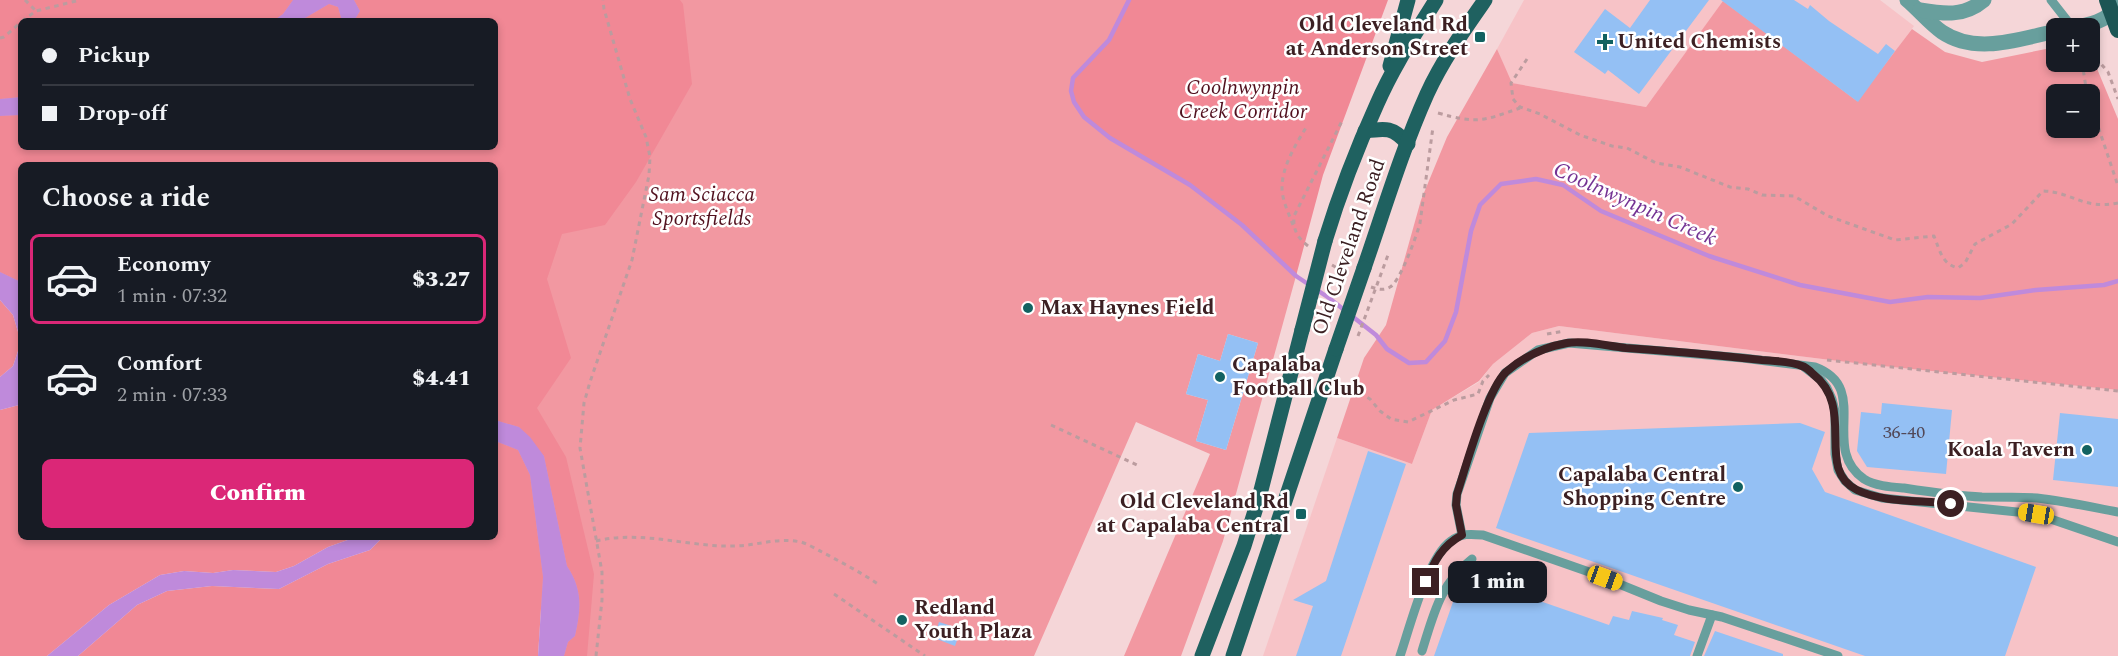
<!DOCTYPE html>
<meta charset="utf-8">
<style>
:root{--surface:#171b24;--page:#20242c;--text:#f1f3f6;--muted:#9ea1a6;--line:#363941;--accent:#db2777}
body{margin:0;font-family:Spectral,serif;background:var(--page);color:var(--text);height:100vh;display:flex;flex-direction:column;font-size:22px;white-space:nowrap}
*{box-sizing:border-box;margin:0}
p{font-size:20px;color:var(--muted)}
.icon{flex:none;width:33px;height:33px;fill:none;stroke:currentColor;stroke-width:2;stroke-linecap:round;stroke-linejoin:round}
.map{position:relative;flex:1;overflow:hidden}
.details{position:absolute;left:18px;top:162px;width:480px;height:378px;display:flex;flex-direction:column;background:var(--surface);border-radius:9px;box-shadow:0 3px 9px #0003}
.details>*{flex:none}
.hud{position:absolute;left:18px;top:18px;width:480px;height:132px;border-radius:9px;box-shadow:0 3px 9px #0003;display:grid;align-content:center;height:132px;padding:0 24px;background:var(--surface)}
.tools{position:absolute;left:2046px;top:18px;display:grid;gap:12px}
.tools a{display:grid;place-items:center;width:54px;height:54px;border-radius:9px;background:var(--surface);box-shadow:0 3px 9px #0003;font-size:30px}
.end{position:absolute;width:27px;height:27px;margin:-14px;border:8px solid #3c2023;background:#fff;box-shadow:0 0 0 3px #fff}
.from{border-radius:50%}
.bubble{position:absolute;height:42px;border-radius:9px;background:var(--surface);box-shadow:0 3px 9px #0003;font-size:20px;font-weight:800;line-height:42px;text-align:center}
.car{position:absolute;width:18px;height:36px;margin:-18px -9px;border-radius:8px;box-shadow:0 0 4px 2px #0007;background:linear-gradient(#f5c518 24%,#345 0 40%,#f5c518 0 76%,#345 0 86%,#f5c518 0)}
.hud b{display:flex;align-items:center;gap:21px;height:57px;font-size:22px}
.hud b+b{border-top:2px solid var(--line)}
.hud i{width:15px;height:15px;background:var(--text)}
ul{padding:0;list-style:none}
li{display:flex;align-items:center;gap:18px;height:90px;margin:0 12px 9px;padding:0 12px;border:3px solid transparent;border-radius:9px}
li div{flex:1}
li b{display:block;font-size:22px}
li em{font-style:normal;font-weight:800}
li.current{border-color:var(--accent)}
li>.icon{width:54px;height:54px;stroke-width:1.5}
h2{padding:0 24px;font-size:27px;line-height:72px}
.action{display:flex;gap:12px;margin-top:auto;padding:12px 24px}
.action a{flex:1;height:69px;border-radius:9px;background:var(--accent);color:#fff;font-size:24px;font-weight:800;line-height:69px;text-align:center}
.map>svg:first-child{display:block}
</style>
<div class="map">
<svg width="2118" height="656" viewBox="0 0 2118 656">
<rect width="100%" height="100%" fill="#f5d6d8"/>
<g fill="#f7c3c7">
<polygon points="1524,0 1880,0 1914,26 1858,102 1723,2 1646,107 1511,83 1497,49"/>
<polygon points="1559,326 1863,364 2118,390 2118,656 1263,656 1337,438 1412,464 1432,410 1479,382 1493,364 1532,333"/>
</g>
<g fill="#f298a1" fill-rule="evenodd">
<path d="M0 0H1129L1109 40 1073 78 1190 185 1242 225 1296 276 1223 541 1181 656H1124L1210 454 1136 422 1034 656H553L495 431V165H21V303L0 285ZM21 21H495V147H21ZM1228 334 1258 343 1226 450 1196 441 1208 400 1186 394 1198 354 1220 361Z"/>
<path d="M1723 1 1857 101 1912 29 1945 52 1982 62 2056 47V62H2090V57L2093 59 2118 119V390L1863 364 1559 326 1532 333 1493 364 1479 381 1432 410 1412 464 1337 438 1364 358 1386 325 1421 200 1447 137 1497 49 1512 83 1646 107ZM2056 94H2090V128H2056Z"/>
</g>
<g fill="#f18895">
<polygon points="0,0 293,0 283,14 273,21 21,21 21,97 0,99"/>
<path d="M354 0H680L683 4 692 84 636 182 605 225 562 234 547 279 571 358 537 408 566 457 594 574 587 656H564L568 642 575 636C581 609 583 590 567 566L544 456 519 427 495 420V165H21V282L0 272V116L21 115V147H495V21H354L360 11Z"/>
<polygon points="1129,0 1388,0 1323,175 1296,276 1242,225 1190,185 1110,138 1084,117 1074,102 1071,91 1073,78 1109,40"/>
<polygon points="329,4 338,7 342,21 300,21"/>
<polygon points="0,300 13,315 21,342 13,366 0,377"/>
<polygon points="21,402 21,537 356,537 328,547 294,566 276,572 233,570 213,573 184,571 160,575 109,605 47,656 0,656 0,410 19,405"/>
<polygon points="495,441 518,450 530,475 543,577 538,656 78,656 137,605 167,591 212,586 279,589 328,564 370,550 383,537 495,537"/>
</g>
<g fill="#bf8adb">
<polygon points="293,0 354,0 360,11 354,21 342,21 338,7 329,4 300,21 273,21 283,14"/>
<polygon points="21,97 21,115 0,116 0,99"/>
<polygon points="0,272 21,282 21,402 19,405 0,410 0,377 13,366 21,342 13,315 0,300"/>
<path d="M495 420 519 427 530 437 544 456 567 566C583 590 581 609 575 636L568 642 564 656H538L543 577 530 475 518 450 495 441Z"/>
<polygon points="356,537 383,537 370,550 328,564 279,589 212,586 167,591 137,605 78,656 47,656 109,605 160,575 184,571 213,573 233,570 276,572 294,566 328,547"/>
</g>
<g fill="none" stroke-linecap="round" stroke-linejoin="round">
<polyline stroke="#bf8adb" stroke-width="4.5" points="1129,0 1109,40 1073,78 1071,91 1074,102 1084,117 1110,138 1190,185 1242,225 1296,276 1329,298 1376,335 1387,349 1409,363 1426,362 1445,341 1456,312 1471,231 1480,205 1501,184 1536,179 1563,185 1601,211 1709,256 1800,285 1890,302 1928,297 1980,298 2036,290 2104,285 2118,281"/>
</g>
<g fill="#94c0f4">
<polygon points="1650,0 1709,0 1639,94 1608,70 1605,74 1574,52 1605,9 1630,28"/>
<polygon points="1721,0 1794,0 1808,9 1810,5 1829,21 1878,54 1886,44 1895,51 1858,102"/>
<polygon points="1228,334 1258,343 1226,450 1196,441 1208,400 1186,394 1198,354 1220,361"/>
<polygon points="1882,403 1952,410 1946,474 1867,467 1857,451 1861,412 1881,414"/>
<polygon points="2060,413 2118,419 2118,487 2053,480"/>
<polygon points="1800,423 1825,432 1812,469 1825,492 2036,567 2005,656 1865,656 1496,528 1529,433"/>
<polygon points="1368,451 1406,464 1341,656 1296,656 1313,606 1293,600 1326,581"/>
<polygon points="1465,575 1609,625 1613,616 1629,620 1632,611 1663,618 1662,620 1678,625 1674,635 1695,642 1690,656 1434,656 1461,579"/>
<polygon points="939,622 961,629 955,646 934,638"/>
<polygon points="1715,631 1783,654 1783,656 1704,656"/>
</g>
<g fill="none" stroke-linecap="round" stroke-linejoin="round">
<g stroke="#bb9c9f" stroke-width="3" stroke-dasharray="4.5 4.5" stroke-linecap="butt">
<polyline points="25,0 36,11"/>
<polyline points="22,21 36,11 80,0"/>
<polyline points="0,38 4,37 21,22"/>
<polyline points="2090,51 2108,72 2118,99"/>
<path d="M1527 59 1511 83 1513 99 1520 107 1540 114 1580 135 1612 146 1627 148 1656 163 1680 167 1730 187 1748 189 1762 195 1794 196 1828 216 1895 240 1934 236C1940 251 1942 264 1958 268L1965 263 1975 244 2012 224 2043 191C2073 192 2083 210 2118 203"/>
<polyline points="2082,62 2087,94"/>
<polyline points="2090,102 2118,186"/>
<path d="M1438 113C1477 124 1483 121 1520 108"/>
<path d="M1293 225C1289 214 1282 200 1282 188 1282 166 1296 144 1307 126"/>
<path d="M1308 246C1297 237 1293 230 1294 216L1342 121"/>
<polyline points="1332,265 1347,274"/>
<path d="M1371 287C1377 289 1384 291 1390 287 1400 282 1417 235 1420 223L1433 127"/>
<polyline points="1547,334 1564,331"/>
<polyline points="1827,360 2118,391"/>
<polyline points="1344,384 1370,399 1380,411 1391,419 1408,422 1454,400 1478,394 1483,381 1489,375"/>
<polyline points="1051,425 1137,465"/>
<path d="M596 541C642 530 687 547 733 546 757 546 776 537 801 542 808 544 816 549 822 552 841 562 860 572 878 584"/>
<polyline points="834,594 925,656"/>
<polyline points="596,656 602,600 602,572 580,448 584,403 590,382 632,260 649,175 650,157 646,137 630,99 604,9 603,0"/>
</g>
<g stroke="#689f9d" stroke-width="9">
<polyline points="2051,0 2073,28"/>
<polyline points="1804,367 1821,380 1827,388 1832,399 1835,411 1835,454 1838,470 1845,481 1855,490 1882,498 2036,514 2118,542"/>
<path d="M1462 535 1456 505 1457 494 1490 398 1505 373 1538 350 1569 343 1743 358 1815 367C1872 388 1819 448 1864 479 1875 486 1891 487 1904 488 1930 492 1956 496 1982 497 2000 497 2018 497 2037 498 2064 501 2091 507 2118 512"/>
<path d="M1422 651C1434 613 1440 584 1472 559"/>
<path d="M1400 656C1410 627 1427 558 1451 541 1461 533 1471 534 1483 535L1592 573 1661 601 1689 610 1722 617 1838 656"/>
<polyline points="1697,656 1712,615"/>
</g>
<g stroke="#689f9d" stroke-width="15">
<path d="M1907 0C1919 10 1929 23 1942 32 1976 55 2019 39 2056 31"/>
<path d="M1920 10C1944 14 1964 17 1984 0"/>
<path d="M2070 28C2089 25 2107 22 2118 5"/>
</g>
<g stroke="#1f6160" stroke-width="15">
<polyline points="1390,66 1408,0"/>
<path d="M1365 131C1386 128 1393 127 1408 144"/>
<path d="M1325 241C1339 195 1357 148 1377 104 1393 67 1415 34 1436 0"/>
<path d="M1364 268C1384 210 1402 150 1427 94 1442 61 1464 30 1485 0"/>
<polyline points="1202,656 1244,546 1259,498 1302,330"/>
<polyline points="1233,656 1336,349"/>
</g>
<polyline stroke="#1c5554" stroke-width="16" points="2107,0 2118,30"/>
<polyline stroke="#bb9c9f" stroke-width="3" stroke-dasharray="4.5 4.5" stroke-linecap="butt" points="1358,336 1388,255"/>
<g stroke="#1f6160" stroke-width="15">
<polyline points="1302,330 1325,241"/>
<polyline points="1336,349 1364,268"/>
</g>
</g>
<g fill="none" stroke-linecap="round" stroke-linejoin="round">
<path stroke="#3c2023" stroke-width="8" d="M1426 582C1434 561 1442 546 1462 535L1456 505 1457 494C1466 466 1487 390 1506 372 1523 357 1545 347 1567 343 1585 340 1607 346 1626 348 1671 351 1716 355 1762 360 1774 361 1791 361 1802 366 1806 367 1810 371 1813 374 1857 408 1814 469 1857 490 1883 503 1922 500 1951 504"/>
</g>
<g fill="#126261" stroke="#fff" stroke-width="2">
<rect x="1474" y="31" width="12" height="12" rx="3"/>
<path d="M1602 33h6v6h6v6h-6v6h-6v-6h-6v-6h6z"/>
<circle cx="1028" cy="308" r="6"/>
<circle cx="1220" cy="377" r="6"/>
<circle cx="2087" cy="450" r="6"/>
<circle cx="1738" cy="487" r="6"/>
<rect x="1295" y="508" width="12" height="12" rx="3"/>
<circle cx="902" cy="620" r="6"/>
</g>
<g text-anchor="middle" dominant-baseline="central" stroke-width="5" stroke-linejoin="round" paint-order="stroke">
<g font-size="18" fill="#524857">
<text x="1904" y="432">36-40</text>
</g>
<g font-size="21" font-weight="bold" fill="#3c2023" stroke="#fff" text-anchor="end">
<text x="1468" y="25">Old Cleveland Rd<tspan x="1468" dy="24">at Anderson Street</tspan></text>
<text x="1617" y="42" text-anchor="start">United Chemists</text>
<text x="1040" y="308" text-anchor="start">Max Haynes Field</text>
<text x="1232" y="365" text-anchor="start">Capalaba<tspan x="1232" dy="24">Football Club</tspan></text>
<text x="2075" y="450">Koala Tavern</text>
<text x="1726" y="475">Capalaba Central<tspan x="1726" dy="24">Shopping Centre</tspan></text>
<text x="1289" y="502">Old Cleveland Rd<tspan x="1289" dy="24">at Capalaba Central</tspan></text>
<text x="914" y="608" text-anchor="start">Redland<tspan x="914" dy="24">Youth Plaza</tspan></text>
</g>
<g font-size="21" font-style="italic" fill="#51101e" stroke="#fff">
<text x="1243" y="88">Coolnwynpin<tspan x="1243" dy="24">Creek Corridor</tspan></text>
<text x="702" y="195">Sam Sciacca<tspan x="702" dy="24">Sportsfields</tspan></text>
</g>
<g font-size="21" fill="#3c2023" stroke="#fff">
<text transform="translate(1349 247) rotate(-71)">Old Cleveland Road</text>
</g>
<g font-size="22" font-style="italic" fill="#753494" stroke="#fff">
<text transform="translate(1635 204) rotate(24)">Coolnwynpin Creek</text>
</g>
</g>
</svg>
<div class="tools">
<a>+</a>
<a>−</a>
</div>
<i class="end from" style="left:1951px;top:504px"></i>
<i class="end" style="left:1426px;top:582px"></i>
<div class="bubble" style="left:1448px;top:561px;width:99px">1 min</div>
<i class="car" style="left:2036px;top:514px;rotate:279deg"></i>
<i class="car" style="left:1605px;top:578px;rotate:110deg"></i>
<div class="hud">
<b><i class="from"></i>Pickup</b>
<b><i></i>Drop-off</b>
</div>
<section class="details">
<h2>Choose a ride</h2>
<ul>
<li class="current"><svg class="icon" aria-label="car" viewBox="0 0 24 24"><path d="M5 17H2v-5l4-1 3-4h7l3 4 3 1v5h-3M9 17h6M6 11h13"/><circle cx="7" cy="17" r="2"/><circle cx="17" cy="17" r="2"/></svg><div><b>Economy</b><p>1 min · 07:32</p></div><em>$3.27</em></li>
<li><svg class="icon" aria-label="car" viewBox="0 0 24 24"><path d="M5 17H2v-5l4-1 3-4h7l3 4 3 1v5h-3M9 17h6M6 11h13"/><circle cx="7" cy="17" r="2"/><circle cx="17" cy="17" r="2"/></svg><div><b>Comfort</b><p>2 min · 07:33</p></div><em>$4.41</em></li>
</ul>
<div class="action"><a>Confirm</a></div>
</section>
</div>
